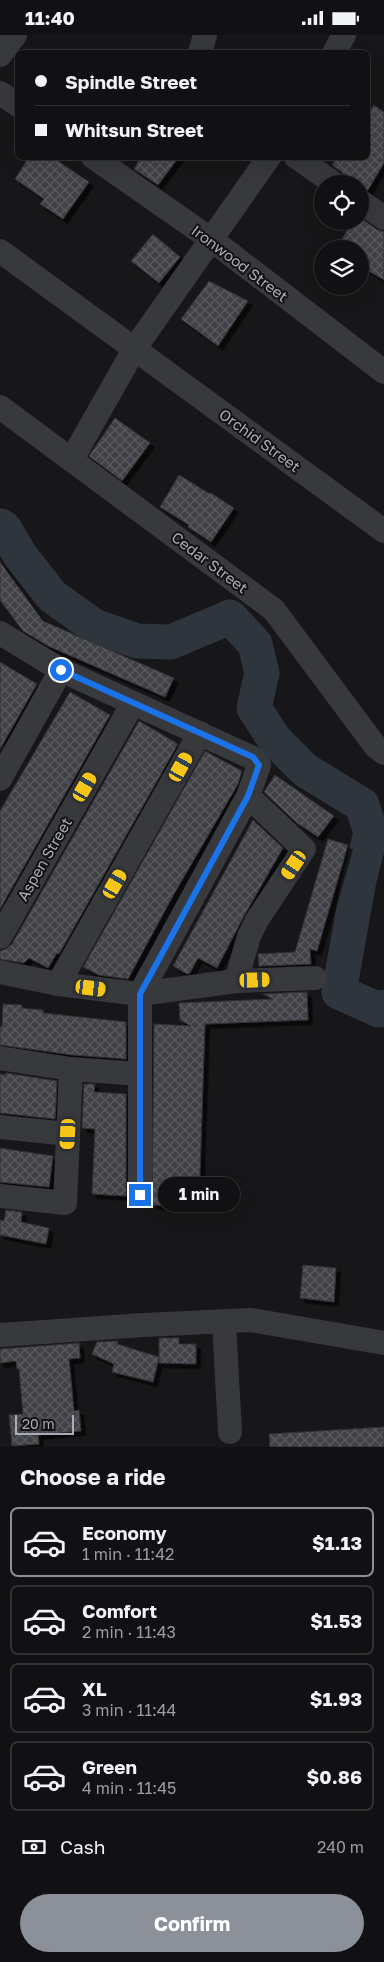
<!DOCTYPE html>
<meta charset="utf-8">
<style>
:root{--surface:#111113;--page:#1a1a1c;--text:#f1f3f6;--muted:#9c9da0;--line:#303133;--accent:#8c9099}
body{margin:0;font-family:"Golos Text",sans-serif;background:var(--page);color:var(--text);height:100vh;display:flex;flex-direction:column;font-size:19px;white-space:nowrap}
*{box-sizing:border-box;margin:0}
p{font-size:16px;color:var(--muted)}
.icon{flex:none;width:28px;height:28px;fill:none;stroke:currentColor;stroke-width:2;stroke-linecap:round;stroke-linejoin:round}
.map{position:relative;height:1412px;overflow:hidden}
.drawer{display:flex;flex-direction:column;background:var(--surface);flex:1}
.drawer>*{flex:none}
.banner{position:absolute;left:15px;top:15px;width:355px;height:110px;border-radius:8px;box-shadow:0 5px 20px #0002,0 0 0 1px var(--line);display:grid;align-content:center;height:110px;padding:0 20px;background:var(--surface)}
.controls{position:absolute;left:314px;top:140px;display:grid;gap:10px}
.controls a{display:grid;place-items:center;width:55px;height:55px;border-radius:50%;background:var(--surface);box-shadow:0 5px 20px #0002,0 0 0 1px var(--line);font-size:25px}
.scale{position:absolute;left:15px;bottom:12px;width:59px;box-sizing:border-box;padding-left:5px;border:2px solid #aaadb8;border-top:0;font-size:14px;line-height:18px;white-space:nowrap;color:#aaadb8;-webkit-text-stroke:4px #121214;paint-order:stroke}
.end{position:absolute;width:22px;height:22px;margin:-11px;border:6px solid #1a73e8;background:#fff;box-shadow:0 0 0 2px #fff}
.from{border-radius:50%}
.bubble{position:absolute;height:35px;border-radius:18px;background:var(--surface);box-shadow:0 5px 20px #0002,0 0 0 1px var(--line);font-size:16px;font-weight:700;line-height:35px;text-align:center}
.car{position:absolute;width:15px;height:30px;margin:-15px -8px;border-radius:6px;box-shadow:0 0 4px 1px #0007;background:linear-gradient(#f5c518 24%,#345 0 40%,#f5c518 0 76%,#345 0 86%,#f5c518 0)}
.banner b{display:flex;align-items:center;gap:18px;height:48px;font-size:19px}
.banner b+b{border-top:1px solid var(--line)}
.banner i{width:12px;height:12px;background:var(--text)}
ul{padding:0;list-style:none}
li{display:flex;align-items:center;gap:15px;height:70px;margin:0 10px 8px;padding:0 10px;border:2px solid var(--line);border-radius:8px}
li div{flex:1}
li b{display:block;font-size:19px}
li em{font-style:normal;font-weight:700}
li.on{border-color:var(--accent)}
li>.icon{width:45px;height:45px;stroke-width:1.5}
h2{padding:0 20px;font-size:22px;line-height:60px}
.pay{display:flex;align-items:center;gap:12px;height:55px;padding:0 20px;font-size:19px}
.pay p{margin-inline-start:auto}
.cta{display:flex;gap:10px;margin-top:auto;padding:10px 20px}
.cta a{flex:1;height:58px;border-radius:30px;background:var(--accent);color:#fff;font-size:20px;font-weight:700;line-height:58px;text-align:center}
.status{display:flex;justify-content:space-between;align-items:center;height:35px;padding:0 25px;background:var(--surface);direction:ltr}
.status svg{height:14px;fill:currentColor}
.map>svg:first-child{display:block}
</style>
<div class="status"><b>11:40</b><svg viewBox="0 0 49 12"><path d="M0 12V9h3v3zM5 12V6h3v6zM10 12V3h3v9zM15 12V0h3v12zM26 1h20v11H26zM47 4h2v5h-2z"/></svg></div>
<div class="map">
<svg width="384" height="1412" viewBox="0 0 384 1412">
<defs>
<pattern id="building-cross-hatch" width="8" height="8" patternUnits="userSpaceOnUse" patternTransform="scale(1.25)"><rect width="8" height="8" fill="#414246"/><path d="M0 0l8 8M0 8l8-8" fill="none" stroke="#5a5b5f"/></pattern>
<filter id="shadow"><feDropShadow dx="4.5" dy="4.5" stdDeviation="0" flood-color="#0009"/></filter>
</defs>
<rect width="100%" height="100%" fill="#171719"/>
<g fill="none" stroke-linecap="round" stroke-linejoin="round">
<polyline stroke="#2e353c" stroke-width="35" points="0,491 4,493 20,520 52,561 94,591 137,606 171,607 230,582 255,609 262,638 254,673 275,705 305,735 362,770 371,798 359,845 339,957 379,975 384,972"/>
</g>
<g fill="url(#building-cross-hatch)" stroke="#313134" filter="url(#shadow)">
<polygon points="374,70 384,77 384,128 368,155 360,152 360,149 354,149 348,145 343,138 332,130 337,122 368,122 368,79"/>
<polygon points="29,122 52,122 89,147 63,184 40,169 44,164 15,144"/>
<polygon points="141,122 179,122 158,150 134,134"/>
<polygon points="352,186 365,186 376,194 384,197 384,245 360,231 360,214 337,214"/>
<polygon points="153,199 180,222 159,248 131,226"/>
<polygon points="209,246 248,266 218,311 181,284"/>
<polygon points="115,383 150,408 122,446 89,421"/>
<polygon points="179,440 210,459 211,458 234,473 211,507 188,492 189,490 160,472"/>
<polygon points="0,527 43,586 174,643 165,662 48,611 23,596 0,565"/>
<polygon points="0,627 37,649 0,714"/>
<polygon points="70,657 110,680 0,874 0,776"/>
<polygon points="139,686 178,709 59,919 57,918 48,933 29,923 24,928 0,924 0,916 6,914 12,909"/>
<polygon points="205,716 242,736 238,749 174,859 128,944 99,940 83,932"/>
<polygon points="275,740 334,781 318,802 297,788 264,757"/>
<polygon points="253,785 283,813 245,879 217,933 198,923 190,938 187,939 173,931"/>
<polygon points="328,804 348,810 317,916 310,914 311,929 259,931 258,919 295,917"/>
<polygon points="307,957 308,985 205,989 199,1167 175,1165 175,1171 152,1170 154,989 191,991 180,985 179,968 273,964 263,959"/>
<polygon points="3,969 22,970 22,973 43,975 43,978 126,987 126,1024 73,1020 0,1010 0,991 2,992"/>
<polygon points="6,1038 57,1046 55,1084 0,1078 0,1039 6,1040"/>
<polygon points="84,1049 95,1049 94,1057 126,1059 126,1161 92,1159 95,1094 82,1093"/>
<polygon points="0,1113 53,1121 49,1152 0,1147"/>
<polygon points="6,1175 22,1177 21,1187 49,1193 46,1209 0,1200 0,1185 4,1186"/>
<polygon points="303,1230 336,1233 334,1267 300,1263"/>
<polygon points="159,1303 179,1303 179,1309 196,1309 196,1329 159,1328 159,1323 153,1347 112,1337 114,1329 92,1319 97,1307 118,1306 117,1309 159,1322"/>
<polygon points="79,1308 80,1323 69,1324 74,1376 79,1375 81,1396 38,1400 39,1409 12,1411 9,1380 23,1379 19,1334 17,1334 16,1326 0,1328 0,1314"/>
<polygon points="384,1392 384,1412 270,1412 269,1399"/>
</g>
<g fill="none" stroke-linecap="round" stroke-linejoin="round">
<g stroke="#38393d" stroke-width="24">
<polyline points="200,18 205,0"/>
<polyline points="334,18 344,0"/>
<polyline points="0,20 15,0"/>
<polyline points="0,58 18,70"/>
<polyline points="93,122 212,205 384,337"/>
<polyline points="296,122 335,149"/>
<polyline points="360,166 384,183"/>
<polyline points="0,216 384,496"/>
<polyline points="0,372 274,575 376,712 384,718"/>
<polyline points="72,424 135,313 269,122"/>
<polyline points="0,598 61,635 253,723 259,730 248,761 140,959 140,1160"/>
<polyline points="0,744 61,635"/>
<polyline points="0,902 133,668"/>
<polyline points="0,937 58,949 140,959 236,946 315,943"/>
<polyline points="236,946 249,901 257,885 304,814 248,761"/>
<polyline points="58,949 200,698"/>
<polyline points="0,1023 71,1034 140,1039"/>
<polyline points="0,1092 68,1099"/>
<polyline points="0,1161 65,1168 71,1034"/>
<polyline points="224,1287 230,1397"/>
<polyline points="0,1300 143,1290 251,1285 384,1308"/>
</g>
</g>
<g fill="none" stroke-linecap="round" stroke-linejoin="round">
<polyline stroke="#1a73e8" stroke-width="6" points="61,635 253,722 259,730 248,761 140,959 140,1160"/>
</g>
<g text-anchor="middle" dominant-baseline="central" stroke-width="4" stroke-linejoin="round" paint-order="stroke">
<g font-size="15" fill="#aaadb8" stroke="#121214">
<text transform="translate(240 228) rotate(37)">Ironwood Street</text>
<text transform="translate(260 405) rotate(36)">Orchid Street</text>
<text transform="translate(210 527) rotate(37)">Cedar Street</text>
<text transform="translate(44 824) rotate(-60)">Aspen Street</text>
</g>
</g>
</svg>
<div class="controls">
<a><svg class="icon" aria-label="locate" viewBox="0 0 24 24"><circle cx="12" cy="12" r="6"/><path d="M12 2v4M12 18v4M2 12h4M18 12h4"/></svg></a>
<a><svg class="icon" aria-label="layers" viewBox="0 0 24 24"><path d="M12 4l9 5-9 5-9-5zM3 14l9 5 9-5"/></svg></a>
</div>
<div class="scale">20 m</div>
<i class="end from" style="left:61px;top:635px"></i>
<i class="end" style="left:140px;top:1160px"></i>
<div class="bubble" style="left:158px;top:1142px;width:82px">1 min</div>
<i class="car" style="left:181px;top:732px;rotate:29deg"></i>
<i class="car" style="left:85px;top:752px;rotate:30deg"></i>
<i class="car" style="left:294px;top:830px;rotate:214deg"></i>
<i class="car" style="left:115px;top:849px;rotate:30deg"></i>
<i class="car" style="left:255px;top:945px;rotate:88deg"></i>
<i class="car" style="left:91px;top:953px;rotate:97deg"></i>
<i class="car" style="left:68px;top:1099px;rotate:183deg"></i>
<div class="banner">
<b><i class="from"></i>Spindle Street</b>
<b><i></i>Whitsun Street</b>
</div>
</div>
<section class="drawer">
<h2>Choose a ride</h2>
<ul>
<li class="on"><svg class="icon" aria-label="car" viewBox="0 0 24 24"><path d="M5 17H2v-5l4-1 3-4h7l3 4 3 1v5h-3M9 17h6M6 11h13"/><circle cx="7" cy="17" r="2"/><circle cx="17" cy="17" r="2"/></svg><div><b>Economy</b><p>1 min · 11:42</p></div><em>$1.13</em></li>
<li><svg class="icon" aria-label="car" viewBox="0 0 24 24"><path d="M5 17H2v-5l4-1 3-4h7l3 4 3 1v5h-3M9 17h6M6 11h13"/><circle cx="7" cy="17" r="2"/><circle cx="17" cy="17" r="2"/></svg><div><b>Comfort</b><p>2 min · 11:43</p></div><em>$1.53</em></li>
<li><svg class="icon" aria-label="car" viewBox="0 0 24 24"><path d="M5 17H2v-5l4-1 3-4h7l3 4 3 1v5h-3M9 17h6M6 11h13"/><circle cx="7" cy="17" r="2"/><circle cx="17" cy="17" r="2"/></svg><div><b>XL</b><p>3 min · 11:44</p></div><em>$1.93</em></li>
<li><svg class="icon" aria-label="car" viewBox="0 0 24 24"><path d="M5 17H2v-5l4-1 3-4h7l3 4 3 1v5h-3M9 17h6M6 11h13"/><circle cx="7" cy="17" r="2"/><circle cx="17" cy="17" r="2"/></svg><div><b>Green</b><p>4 min · 11:45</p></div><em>$0.86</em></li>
</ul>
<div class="pay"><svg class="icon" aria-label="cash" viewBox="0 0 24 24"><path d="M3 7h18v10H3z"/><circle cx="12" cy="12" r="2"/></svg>Cash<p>240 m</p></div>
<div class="cta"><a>Confirm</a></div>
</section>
